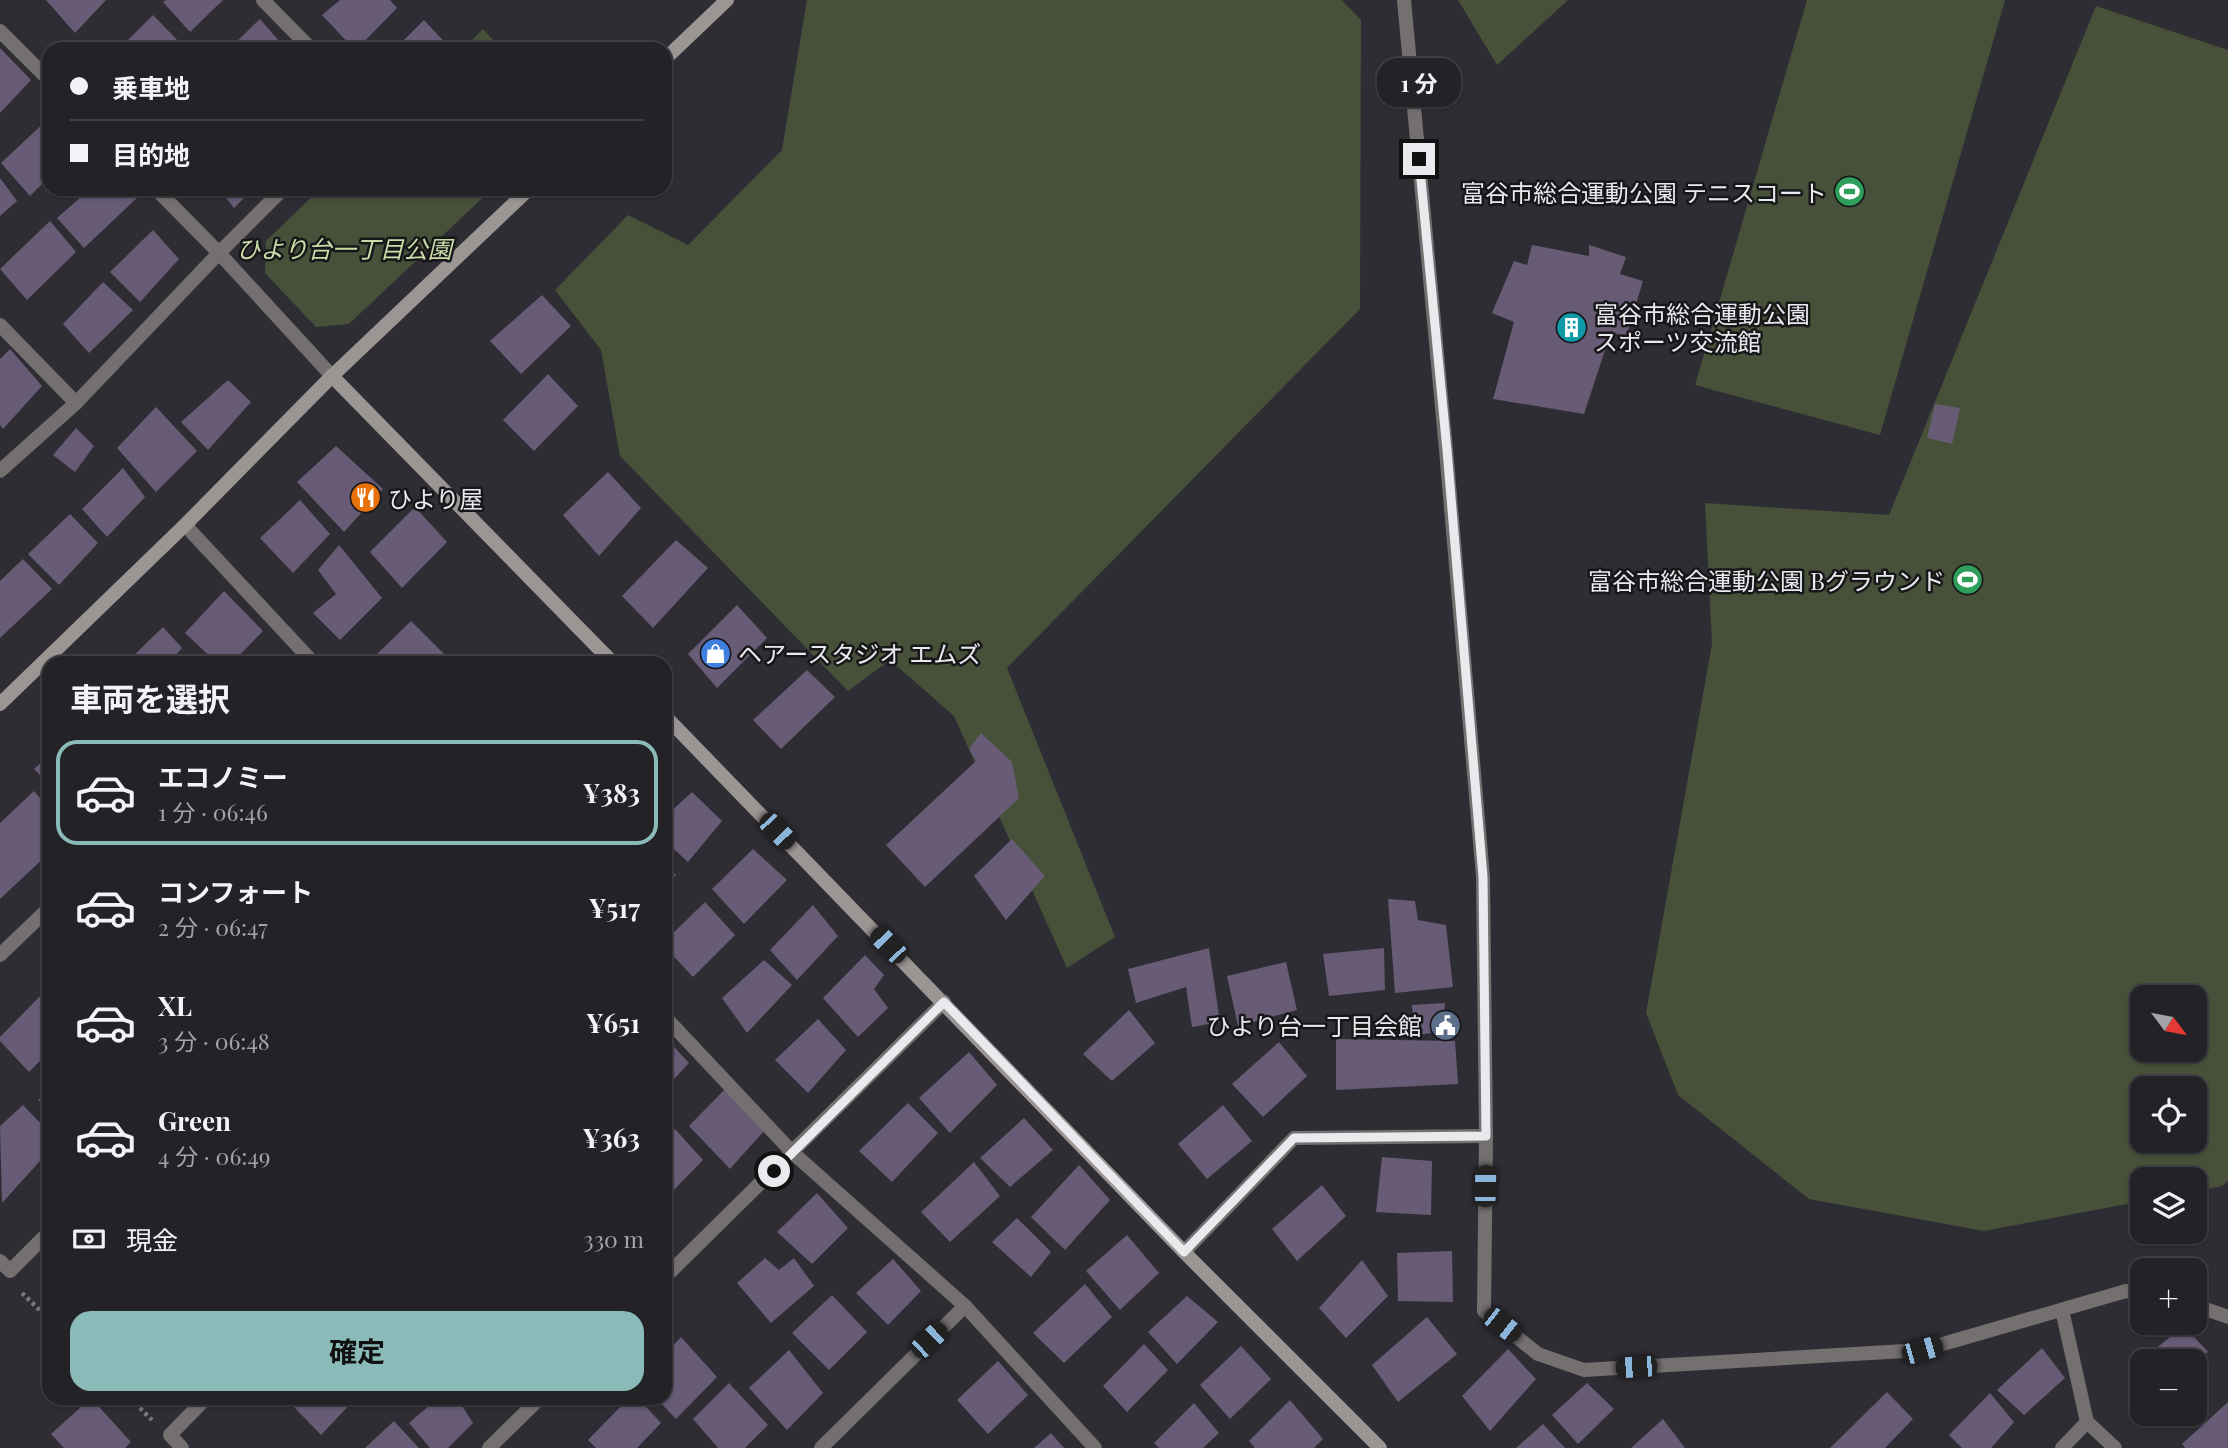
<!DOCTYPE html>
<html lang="ja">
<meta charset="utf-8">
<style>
:root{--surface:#232227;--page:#2b2a2f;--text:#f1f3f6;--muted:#a3a4a7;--line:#403f44;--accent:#8bbbb9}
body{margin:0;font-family:"Playfair Display","Noto Sans JP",serif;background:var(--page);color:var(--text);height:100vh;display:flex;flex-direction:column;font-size:26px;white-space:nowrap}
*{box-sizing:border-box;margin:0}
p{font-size:23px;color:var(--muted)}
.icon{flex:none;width:38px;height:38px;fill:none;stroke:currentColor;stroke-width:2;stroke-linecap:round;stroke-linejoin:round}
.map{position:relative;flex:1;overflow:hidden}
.panel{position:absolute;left:42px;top:656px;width:630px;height:749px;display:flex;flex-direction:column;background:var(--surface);border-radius:21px;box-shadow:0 2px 5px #0004,0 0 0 2px var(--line)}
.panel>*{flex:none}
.banner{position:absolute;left:42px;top:42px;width:630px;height:154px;border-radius:21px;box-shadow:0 2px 5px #0004,0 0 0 2px var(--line);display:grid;align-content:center;height:154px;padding:0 28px;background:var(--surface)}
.needle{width:46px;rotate:122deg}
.fabs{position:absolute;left:2130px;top:985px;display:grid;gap:14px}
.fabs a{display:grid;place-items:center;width:77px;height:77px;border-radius:14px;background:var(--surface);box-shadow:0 2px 5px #0004,0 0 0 2px var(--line);font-size:35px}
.end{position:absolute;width:32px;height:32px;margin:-16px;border:9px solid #eae9ed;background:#111;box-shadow:0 0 0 4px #111}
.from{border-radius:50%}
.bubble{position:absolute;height:49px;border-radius:21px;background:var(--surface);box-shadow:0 2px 5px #0004,0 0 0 2px var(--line);font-size:23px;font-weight:700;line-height:49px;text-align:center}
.car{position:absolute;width:21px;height:42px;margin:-21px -10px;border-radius:9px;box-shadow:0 0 5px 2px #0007;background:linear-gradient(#222 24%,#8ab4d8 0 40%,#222 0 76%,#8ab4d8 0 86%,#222 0)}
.banner b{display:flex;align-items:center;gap:24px;height:66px;font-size:26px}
.banner b+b{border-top:2px solid var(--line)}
.banner i{width:18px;height:18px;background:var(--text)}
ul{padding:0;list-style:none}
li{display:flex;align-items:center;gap:21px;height:105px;margin:0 14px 10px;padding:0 14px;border:4px solid transparent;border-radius:21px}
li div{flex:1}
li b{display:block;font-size:26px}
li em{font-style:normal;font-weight:700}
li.active{border-color:var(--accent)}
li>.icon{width:63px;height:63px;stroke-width:1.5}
h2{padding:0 28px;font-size:32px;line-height:84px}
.pay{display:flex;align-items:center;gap:18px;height:77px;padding:0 28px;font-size:26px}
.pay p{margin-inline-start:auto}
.cta{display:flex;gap:14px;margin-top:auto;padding:14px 28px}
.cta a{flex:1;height:80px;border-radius:21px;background:var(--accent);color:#111;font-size:28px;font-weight:700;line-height:80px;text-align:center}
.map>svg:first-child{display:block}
</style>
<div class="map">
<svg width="2228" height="1448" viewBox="0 0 2228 1448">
<rect width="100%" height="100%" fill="#2f2d34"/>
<g fill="#475039" fill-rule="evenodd">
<polygon points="807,0 1342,0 1361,20 1360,309 1007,668 1115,937 1067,968 954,716 890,660 848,691 620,456 601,350 555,290 628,215 688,245 782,150"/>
<polygon points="1458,0 1568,0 1497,65"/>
<polygon points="1807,0 2005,0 1880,435 1695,385"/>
<path d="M2096 6 2228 50V1181L2222 1186 2195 1192 2194 1180H2142V1201L1984 1231 1809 1199 1678 1095 1646 1013 1712 644 1705 503 1889 515ZM2142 998H2194V1050H2142ZM2142 1088H2194V1141H2142Z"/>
<polygon points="483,29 501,49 463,49"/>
<polygon points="320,189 492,189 349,324 316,327 265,273 266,241"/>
</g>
<g fill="#675b75">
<polygon points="46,0 106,0 75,33"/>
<polygon points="166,0 223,0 190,32 163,2"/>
<polygon points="340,0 390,0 397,8 357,49 354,49 322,15"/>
<polygon points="153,15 181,44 176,49 119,49"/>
<polygon points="260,19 286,49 229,49"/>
<polygon points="424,20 451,49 395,49"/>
<polygon points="0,48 31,80 0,113"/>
<polygon points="49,118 49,177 30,196 1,163"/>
<polygon points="0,178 17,201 0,216"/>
<polygon points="90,189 133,189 139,196 84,248 57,218"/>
<polygon points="219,189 253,189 234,208"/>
<polygon points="50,221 76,252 27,300 0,269"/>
<polygon points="153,230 179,259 140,302 110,272"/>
<polygon points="1532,245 1589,256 1589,245 1626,257 1620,274 1643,281 1626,337 1611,332 1584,414 1493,399 1514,322 1492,313 1514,261 1527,265"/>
<polygon points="103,282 133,310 89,353 63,324"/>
<polygon points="542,295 571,326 521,374 490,341"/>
<polygon points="10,349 42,386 3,429 0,425 0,359"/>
<polygon points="548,374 578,406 534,451 503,420"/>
<polygon points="228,380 251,402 208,450 181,422"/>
<polygon points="1935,404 1960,408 1952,444 1927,438"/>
<polygon points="156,407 197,451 156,492 117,448"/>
<polygon points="76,428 94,446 75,472 53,455"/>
<polygon points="336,446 383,489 344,532 297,482"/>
<polygon points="123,468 145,497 107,537 82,509"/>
<polygon points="608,472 641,508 599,556 563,515"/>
<polygon points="300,500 330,534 293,573 260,538"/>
<polygon points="415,507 447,542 402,588 370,552"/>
<polygon points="70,514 98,543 59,585 28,554"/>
<polygon points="676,540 708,568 653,628 622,596"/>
<polygon points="339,545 382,598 340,640 313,613 336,594 318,570"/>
<polygon points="23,559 52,589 0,638 0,581"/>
<polygon points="224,591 263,631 232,663 217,663 185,633"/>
<polygon points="737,605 767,638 717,688 688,654"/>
<polygon points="411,621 445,655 437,663 368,663"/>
<polygon points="163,627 182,648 168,663 126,663"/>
<polygon points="807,670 835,697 781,749 753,720"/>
<polygon points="981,733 1012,762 1019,798 925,887 886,845 976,761 969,749"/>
<polygon points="49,756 49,785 34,769"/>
<polygon points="34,791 49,808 49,853 0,899 0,823"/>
<polygon points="692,792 722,821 688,862 665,841 665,817"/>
<polygon points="1012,839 1045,876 1006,920 974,876"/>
<polygon points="753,849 787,880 744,924 712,889"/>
<polygon points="665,865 676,875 665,887"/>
<polygon points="1388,899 1415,901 1418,920 1446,925 1453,987 1395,993"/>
<polygon points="705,902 735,935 693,977 665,947 665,941"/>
<polygon points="813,905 838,936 797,980 770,950"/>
<polygon points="1209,948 1220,1022 1192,1027 1186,987 1136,1003 1128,969"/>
<polygon points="1384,948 1385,990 1329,996 1323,954"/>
<polygon points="865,955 884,975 874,989 888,1008 858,1037 823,998"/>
<polygon points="764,960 792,985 747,1033 722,998"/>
<polygon points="1286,962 1297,1010 1238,1026 1227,976"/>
<polygon points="49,987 49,1052 29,1072 0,1041 0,1037"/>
<polygon points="1445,1003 1442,1031 1414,1036 1412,1005"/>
<polygon points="1129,1010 1155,1043 1112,1081 1083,1054"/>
<polygon points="818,1019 846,1050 808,1093 775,1060"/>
<polygon points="665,1037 689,1063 665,1089"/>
<polygon points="1336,1039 1455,1041 1458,1084 1336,1090"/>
<polygon points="1279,1042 1307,1076 1263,1117 1232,1084"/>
<polygon points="969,1052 997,1085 950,1133 919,1098"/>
<polygon points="726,1088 764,1131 730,1169 689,1126"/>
<polygon points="49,1091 49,1111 38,1100"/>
<polygon points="908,1103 938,1133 892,1182 859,1151"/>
<polygon points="23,1105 49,1132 49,1151 2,1203 0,1126"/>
<polygon points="1223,1105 1252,1141 1207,1179 1178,1144"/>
<polygon points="1024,1118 1053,1150 1010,1187 980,1158"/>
<polygon points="675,1129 703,1160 665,1199 665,1139"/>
<polygon points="1382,1157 1432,1161 1431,1215 1376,1212"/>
<polygon points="974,1162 1000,1196 950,1242 921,1212"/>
<polygon points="1079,1165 1110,1200 1065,1250 1031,1217"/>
<polygon points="1322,1185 1346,1216 1297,1261 1272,1229"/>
<polygon points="817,1193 848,1228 812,1264 777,1232"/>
<polygon points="1017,1218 1051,1252 1031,1277 992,1242"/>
<polygon points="1127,1235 1159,1273 1120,1310 1086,1271"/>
<polygon points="1452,1251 1453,1302 1398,1301 1397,1253"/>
<polygon points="765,1258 779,1270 794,1258 814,1286 771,1323 737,1283"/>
<polygon points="893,1259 921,1291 888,1325 856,1293"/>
<polygon points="1362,1260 1388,1296 1346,1338 1319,1308"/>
<polygon points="1085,1284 1112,1317 1064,1363 1033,1333"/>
<polygon points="832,1295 867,1332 829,1370 792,1333"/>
<polygon points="1187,1296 1218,1322 1177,1364 1148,1332"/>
<polygon points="1427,1317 1457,1354 1398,1402 1372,1365"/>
<polygon points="2184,1326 2208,1352 2194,1364 2194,1362 2142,1362 2142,1383 2130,1369"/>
<polygon points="681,1337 717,1377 676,1419 656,1398 665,1398 665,1354"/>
<polygon points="1144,1344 1168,1370 1127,1412 1103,1386"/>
<polygon points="1241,1346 1271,1379 1230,1419 1200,1385"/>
<polygon points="2042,1348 2065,1378 2024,1415 1997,1390"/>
<polygon points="1508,1349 1536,1379 1490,1431 1462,1396"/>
<polygon points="789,1350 823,1393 787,1430 749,1388"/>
<polygon points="998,1361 1028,1395 988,1434 957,1400"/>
<polygon points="729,1383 768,1425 745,1448 718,1448 693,1419"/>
<polygon points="1587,1383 1614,1409 1578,1444 1552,1415"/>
<polygon points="1887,1392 1913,1419 1885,1448 1830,1448"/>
<polygon points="1990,1393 2014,1422 1991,1448 1962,1448 1949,1435"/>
<polygon points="91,1398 131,1442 125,1448 64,1448 51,1434"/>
<polygon points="298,1398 356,1398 321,1435 292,1405"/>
<polygon points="438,1398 457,1398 473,1423 448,1448 430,1448 409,1423"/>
<polygon points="629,1398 638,1398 661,1423 637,1448 596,1448 588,1440"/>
<polygon points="1290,1400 1323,1439 1314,1448 1255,1448 1249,1441"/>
<polygon points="2228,1402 2228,1448 2185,1448 2182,1444"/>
<polygon points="1194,1403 1219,1433 1203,1448 1159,1448 1154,1443"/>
<polygon points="1663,1419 1685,1448 1631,1448"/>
<polygon points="394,1421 419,1448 365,1448"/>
<polygon points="1543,1424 1565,1448 1516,1448"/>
<polygon points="1051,1433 1064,1448 1034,1448"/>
</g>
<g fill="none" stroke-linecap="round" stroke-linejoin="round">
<g stroke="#79787e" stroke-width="4.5" stroke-dasharray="3.5 3.5" stroke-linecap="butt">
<polyline points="22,1293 49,1319"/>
<polyline points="130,1398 152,1420"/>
</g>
<g stroke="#74706f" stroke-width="14">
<polyline points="263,0 311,49"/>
<polyline points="1404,0 1446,450 1483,877 1486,1136 1484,1311 1538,1354 1584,1370 1922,1350 2126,1291 2142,1295"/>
<polyline points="0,31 49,80"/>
<polyline points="156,189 219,253 332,376"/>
<polyline points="0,325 76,403"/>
<polyline points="0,471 76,403 219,253 283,189"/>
<polyline points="185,525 308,657"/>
<polyline points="0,955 49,908"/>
<polyline points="665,1017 793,1153 965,1306 1095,1448"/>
<polyline points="1184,1252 1294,1138 1486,1136"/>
<polyline points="0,1261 10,1271 49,1232"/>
<polyline points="665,1277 944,1002"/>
<polyline points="2194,1305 2228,1317"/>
<polyline points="2062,1310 2087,1422 2115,1448"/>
<polyline points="182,1448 170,1435 206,1398"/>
<polyline points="489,1448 540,1398"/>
<polyline points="821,1448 965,1306"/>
<polyline points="2062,1448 2087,1422"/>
</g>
<g stroke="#9b9593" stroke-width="14">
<polyline points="665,59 727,0"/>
<polyline points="332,376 613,663"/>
<polyline points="0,704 185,525 332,376 529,189"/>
<polyline points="665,716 1184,1252 1380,1448"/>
</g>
</g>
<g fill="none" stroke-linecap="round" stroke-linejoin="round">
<polyline stroke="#eae9ed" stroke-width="9" points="774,1171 944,1002 1184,1252 1294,1138 1486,1136 1483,877 1447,450 1419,159"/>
</g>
<defs>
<symbol id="stadium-disc" viewBox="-11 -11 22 22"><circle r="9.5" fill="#2e9e5b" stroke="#171619"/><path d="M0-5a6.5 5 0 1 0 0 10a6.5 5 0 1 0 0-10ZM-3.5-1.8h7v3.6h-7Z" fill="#fff"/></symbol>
<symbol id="building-disc" viewBox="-11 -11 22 22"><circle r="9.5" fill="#0f9aa8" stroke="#171619"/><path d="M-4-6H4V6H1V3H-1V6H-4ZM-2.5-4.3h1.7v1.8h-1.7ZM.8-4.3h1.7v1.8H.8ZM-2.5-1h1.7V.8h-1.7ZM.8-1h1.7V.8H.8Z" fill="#fff"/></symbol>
<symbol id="restaurant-disc" viewBox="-11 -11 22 22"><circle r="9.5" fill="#e8710a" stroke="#171619"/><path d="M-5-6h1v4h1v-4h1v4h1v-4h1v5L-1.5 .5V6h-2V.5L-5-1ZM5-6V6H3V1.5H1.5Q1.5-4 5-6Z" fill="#fff"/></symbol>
<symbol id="shop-disc" viewBox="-11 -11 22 22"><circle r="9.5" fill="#3f7fe0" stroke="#171619"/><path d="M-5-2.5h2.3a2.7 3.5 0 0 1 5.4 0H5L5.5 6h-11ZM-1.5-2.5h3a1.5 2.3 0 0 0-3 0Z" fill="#fff"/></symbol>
<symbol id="civic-disc" viewBox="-11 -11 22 22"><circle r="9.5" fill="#5c6f8a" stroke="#171619"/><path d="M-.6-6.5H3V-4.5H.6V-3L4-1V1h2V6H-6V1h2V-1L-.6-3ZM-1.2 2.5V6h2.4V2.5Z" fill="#fff"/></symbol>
</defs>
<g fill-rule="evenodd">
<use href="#stadium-disc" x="1832" y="174" width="35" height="35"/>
<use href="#building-disc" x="1554" y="310" width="35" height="35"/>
<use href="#restaurant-disc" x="348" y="480" width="35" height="35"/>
<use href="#stadium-disc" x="1950" y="562" width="35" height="35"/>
<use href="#shop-disc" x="698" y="636" width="35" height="35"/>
<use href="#civic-disc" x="1428" y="1008" width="35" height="35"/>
</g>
<g text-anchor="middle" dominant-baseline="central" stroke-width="5" stroke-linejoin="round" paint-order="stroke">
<g font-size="24" fill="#eae9ed" stroke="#171619" text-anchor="end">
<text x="1827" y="192">富谷市総合運動公園 テニスコート</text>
<text x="1594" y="313" text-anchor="start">富谷市総合運動公園<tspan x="1594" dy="28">スポーツ交流館</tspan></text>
<text x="388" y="498" text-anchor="start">ひより屋</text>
<text x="1945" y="580">富谷市総合運動公園 Bグラウンド</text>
<text x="738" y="653" text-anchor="start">ヘアースタジオ エムズ</text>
<text x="1422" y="1025">ひより台一丁目会館</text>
</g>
<g font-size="24" font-style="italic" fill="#cadda9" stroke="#171619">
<text x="344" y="248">ひより台一丁目公園</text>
</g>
</g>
</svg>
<div class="fabs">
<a><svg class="needle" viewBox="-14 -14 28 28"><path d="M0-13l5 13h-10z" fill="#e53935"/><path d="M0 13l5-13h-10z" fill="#a3a4a7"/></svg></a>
<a><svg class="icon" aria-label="locate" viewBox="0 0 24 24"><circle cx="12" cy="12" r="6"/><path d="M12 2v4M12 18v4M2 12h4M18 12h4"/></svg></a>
<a><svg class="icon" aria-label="layers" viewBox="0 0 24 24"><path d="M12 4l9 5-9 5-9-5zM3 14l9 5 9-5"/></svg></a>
<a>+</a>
<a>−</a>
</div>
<i class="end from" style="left:774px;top:1171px"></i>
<i class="end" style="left:1419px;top:159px"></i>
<div class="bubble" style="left:1377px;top:58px;width:84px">1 分</div>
<i class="car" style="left:777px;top:831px;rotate:136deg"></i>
<i class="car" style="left:888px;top:945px;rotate:316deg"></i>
<i class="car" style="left:1485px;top:1186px;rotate:1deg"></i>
<i class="car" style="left:1502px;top:1325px;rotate:128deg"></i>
<i class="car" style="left:929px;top:1340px;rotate:46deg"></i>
<i class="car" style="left:1922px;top:1350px;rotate:74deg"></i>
<i class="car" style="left:1636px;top:1367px;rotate:267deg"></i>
<div class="banner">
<b><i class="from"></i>乗車地</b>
<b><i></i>目的地</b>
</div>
<section class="panel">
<h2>車両を選択</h2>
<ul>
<li class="active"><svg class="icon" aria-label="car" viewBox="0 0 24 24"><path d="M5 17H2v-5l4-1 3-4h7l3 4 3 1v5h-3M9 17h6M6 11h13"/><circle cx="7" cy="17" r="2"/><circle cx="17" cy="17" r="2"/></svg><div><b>エコノミー</b><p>1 分 · 06:46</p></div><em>¥383</em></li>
<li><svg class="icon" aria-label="car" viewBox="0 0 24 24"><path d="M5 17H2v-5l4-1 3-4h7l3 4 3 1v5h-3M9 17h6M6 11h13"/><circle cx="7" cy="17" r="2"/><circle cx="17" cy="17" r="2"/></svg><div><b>コンフォート</b><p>2 分 · 06:47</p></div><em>¥517</em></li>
<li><svg class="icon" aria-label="car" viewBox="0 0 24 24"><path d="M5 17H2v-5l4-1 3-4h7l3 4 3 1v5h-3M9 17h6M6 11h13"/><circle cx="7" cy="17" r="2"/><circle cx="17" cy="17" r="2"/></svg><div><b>XL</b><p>3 分 · 06:48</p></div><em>¥651</em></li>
<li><svg class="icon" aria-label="car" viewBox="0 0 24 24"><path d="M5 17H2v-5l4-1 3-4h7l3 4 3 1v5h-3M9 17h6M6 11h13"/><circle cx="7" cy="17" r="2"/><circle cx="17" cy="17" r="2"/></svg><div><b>Green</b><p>4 分 · 06:49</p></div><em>¥363</em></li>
</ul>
<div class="pay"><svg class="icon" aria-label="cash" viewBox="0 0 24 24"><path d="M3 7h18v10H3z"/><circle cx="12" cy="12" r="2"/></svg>現金<p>330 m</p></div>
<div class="cta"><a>確定</a></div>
</section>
</div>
